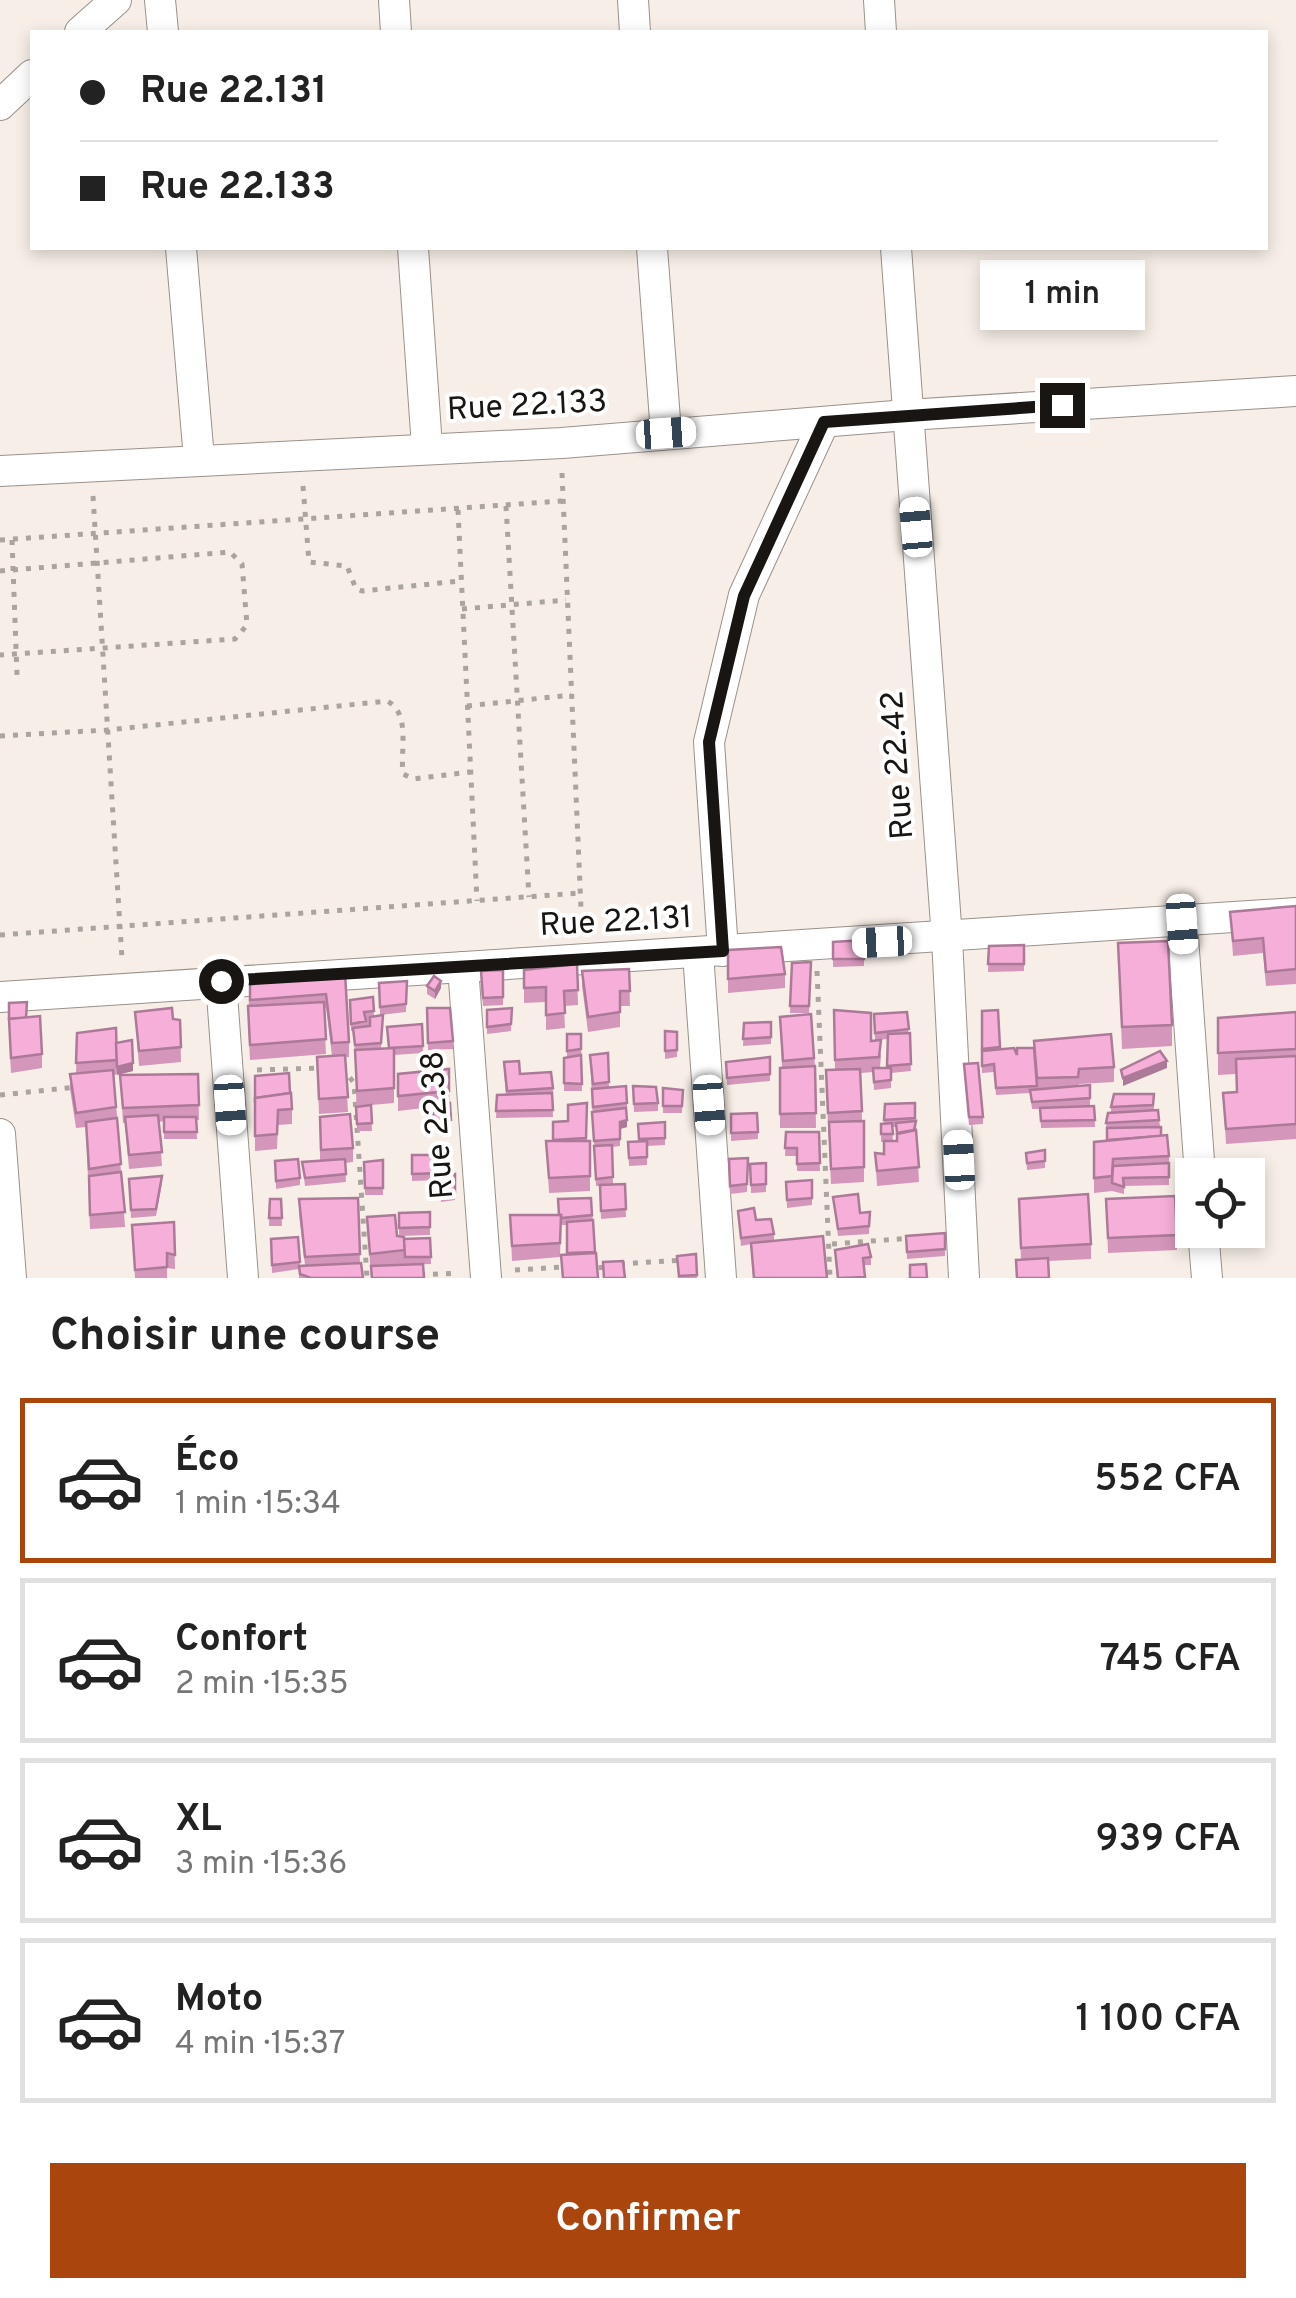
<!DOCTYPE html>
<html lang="fr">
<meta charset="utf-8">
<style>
:root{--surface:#fff;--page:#f2f2f2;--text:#222;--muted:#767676;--line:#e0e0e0;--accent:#a9450d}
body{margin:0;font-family:Overpass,sans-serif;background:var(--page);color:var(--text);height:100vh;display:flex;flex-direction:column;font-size:38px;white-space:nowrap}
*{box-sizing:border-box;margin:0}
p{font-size:32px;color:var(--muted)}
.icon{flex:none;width:55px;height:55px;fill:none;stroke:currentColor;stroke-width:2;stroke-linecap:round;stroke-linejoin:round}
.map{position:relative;height:1278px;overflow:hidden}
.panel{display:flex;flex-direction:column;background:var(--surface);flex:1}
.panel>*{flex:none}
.guide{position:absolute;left:30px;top:30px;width:1238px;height:220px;border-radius:0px;box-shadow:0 5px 15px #0003;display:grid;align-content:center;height:220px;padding:0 50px;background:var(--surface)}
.buttons{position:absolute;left:1175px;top:1158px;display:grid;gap:20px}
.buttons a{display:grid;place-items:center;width:90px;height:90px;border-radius:0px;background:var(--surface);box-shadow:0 5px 15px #0003;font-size:50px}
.end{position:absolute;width:45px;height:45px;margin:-22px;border:12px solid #181512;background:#fff;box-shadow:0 0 0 5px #fff}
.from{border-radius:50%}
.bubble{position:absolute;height:70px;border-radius:0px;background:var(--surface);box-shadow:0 5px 15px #0003;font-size:32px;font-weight:600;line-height:70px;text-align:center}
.car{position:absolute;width:30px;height:60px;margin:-30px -15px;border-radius:12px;box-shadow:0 0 8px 2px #0007;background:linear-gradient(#fff 24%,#345 0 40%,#fff 0 76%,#345 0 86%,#fff 0)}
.guide b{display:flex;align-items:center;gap:35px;height:95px;font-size:38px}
.guide b+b{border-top:2px solid var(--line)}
.guide i{width:25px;height:25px;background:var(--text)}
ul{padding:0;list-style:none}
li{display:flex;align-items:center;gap:30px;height:165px;margin:0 20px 15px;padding:0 30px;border:5px solid var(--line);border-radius:0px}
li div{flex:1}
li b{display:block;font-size:38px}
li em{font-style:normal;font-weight:600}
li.selected{border-color:var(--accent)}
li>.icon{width:90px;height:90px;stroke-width:1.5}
h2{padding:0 50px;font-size:45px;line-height:120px}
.cta{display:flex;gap:20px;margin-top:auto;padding:20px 50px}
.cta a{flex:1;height:115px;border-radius:0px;background:var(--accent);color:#fff;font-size:40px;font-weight:600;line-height:115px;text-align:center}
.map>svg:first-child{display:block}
</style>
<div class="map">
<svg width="1296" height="1278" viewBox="0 0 1296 1278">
<rect width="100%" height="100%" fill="#f7efe7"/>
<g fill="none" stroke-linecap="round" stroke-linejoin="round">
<defs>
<g id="minor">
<polyline points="160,0 163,32"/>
<polyline points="394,0 396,32"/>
<polyline points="633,0 635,32"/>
<polyline points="879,0 881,32"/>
<polyline points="80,32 116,0"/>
<polyline points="0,105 32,75"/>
<polyline points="181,248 199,459"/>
<polyline points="413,248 427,447"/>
<polyline points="652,248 666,433"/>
<polyline points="896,248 947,938 964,1278"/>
<polyline points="0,471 562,443 907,415 1296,391"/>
<polyline points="1182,923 1200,1175"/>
<polyline points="723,951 709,742 744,595 824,422"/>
<polyline points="698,953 721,1278"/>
<polyline points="463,967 486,1278"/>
<polyline points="221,981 243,1278"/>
<polyline points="0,997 1296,913"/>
<polyline points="0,1134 11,1278"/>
<polyline points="1203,1230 1207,1278"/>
</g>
</defs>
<use href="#minor" stroke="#99918a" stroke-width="32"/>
<g stroke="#aaa49e" stroke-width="5" stroke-dasharray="5 8" stroke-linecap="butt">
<polyline points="562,473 582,932"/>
<polyline points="303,486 309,562 347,566 356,589 362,591 460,581"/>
<polyline points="93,496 122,959"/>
<polyline points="506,506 529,897"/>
<polyline points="458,510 477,901"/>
<polyline points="0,540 562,501"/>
<polyline points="12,540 17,675"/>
<polyline points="0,571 230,552 242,564 247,625 235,639 0,655"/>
<polyline points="462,609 566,600"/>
<polyline points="467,706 571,695"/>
<path d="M0 736 107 730 387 701C411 713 400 750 403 774L413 779 470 772"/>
<polyline points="0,935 580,893"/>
<polyline points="817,971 830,1278"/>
<polyline points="342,1067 354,1083 367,1278"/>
<polyline points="257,1070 321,1068"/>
<polyline points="0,1095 77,1087"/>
<polyline points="819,1245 912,1238"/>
<polyline points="620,1264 683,1260"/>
<polyline points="601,1265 602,1278"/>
<polyline points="515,1270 564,1267"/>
<polyline points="420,1275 459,1273"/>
</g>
<use href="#minor" stroke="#fff" stroke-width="30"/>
</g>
<g fill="#d496bb" fill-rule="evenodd">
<polygon points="1296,906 1296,984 1266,986 1263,953 1233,956 1230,912"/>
<polygon points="864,940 864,966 833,967 833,942"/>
<polygon points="1118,943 1172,1025 1172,1046 1122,1049"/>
<polygon points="1024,945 1024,971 988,972 989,946"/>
<polygon points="728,950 785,974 785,988 728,993"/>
<polygon points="811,962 809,1013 790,1013 792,963"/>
<polygon points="577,964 578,1005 564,1006 565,1028 546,1030 546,1002 524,1003 524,970"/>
<polygon points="629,969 630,1006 620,1006 620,1027 588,1032 582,986 582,971"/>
<polygon points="503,970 503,1005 483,1006 481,978"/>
<polygon points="345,973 349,1042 349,1057 345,1057 348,1112 319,1114 317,1057 332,1056 326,1008 324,1009 326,1054 250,1060 248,1021 250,977"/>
<polygon points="407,981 406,1012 380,1015 379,983"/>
<polygon points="427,986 441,988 435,999 427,994"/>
<polygon points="373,997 374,1016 383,1015 381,1048 388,1048 422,1024 423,1053 394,1055 394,1103 371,1105 372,1131 357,1131 355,1052 353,1031 351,1031 350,1000"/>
<polygon points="427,1008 453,1041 453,1049 428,1050"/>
<polygon points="512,1008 511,1031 487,1034 487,1010"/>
<polygon points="834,1010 871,1041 881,1055 880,1068 887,1068 888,1039 875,1040 874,1021 907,1012 911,1071 891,1073 891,1088 874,1090 873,1072 861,1073 862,1121 864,1121 864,1182 831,1184 826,1085 835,1070"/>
<polygon points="998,1010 1000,1049 1017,1055 1114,1067 1114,1082 1079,1084 1079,1086 1090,1085 1090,1105 1094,1106 1095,1127 1041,1128 1040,1109 1032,1109 1030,1093 996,1095 994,1072 982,1073 982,1011"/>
<polygon points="135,1012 180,1020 181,1062 139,1066"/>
<polygon points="1296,1012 1296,1139 1226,1144 1223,1093 1237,1092 1236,1074 1218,1075 1218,1018"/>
<polygon points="811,1014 815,1066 816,1128 780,1128 780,1068 782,1068 780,1017"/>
<polygon points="771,1022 771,1044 743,1046 744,1023"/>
<polygon points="665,1031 677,1032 677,1057 665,1059"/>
<polygon points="77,1033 133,1071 114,1075 125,1227 90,1229 86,1127 76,1128 70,1089 70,1074 76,1074"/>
<polygon points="9,1034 42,1054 42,1068 11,1073"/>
<polygon points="567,1034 581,1034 582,1091 564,1091 564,1058 567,1057"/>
<polygon points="608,1053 609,1087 627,1103 627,1127 620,1129 620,1146 612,1147 613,1184 625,1184 626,1217 601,1219 600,1186 596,1186 590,1055"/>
<polygon points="770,1057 770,1081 727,1085 726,1062"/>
<polygon points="504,1070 553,1088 553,1095 552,1095 553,1117 496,1118 497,1095 506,1095"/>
<polygon points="964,1072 983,1117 983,1124 969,1125"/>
<polygon points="198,1074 199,1120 196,1120 197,1139 164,1139 164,1121 159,1122 162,1166 129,1169 125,1123 123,1123 120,1075"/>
<polygon points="398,1074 449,1091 451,1128 434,1130 432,1107 398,1111"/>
<polygon points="255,1076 292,1109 292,1124 278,1125 277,1149 255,1151"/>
<polygon points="633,1086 658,1103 658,1111 634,1112"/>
<polygon points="663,1088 683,1090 682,1113 663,1113"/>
<polygon points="1154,1094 1154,1111 1158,1110 1161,1136 1169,1156 1169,1185 1124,1186 1124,1194 1112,1191 1094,1193 1094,1142 1107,1141 1106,1123 1111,1112 1111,1107"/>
<polygon points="587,1103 587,1141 590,1141 590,1191 549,1193 546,1141 553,1141 568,1121"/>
<path d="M915 1103 919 1182 877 1186 875 1153 884 1154V1142H881V1134L884 1123 885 1104ZM892 1127H896L897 1141H893Z"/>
<polygon points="757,1113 758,1139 731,1141 731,1114"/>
<polygon points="320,1117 353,1148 353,1162 345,1163 346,1182 305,1186 302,1162 320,1161"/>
<polygon points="665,1122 665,1145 647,1146 647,1165 629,1166 628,1142 639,1141 638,1124"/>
<polygon points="786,1132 819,1132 820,1171 797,1171 797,1156 785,1156"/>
<polygon points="1045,1150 1045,1168 1027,1170 1026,1153"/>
<polygon points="412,1155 441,1155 442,1177 455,1174 455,1200 441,1202 439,1180 412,1181"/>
<polygon points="748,1158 747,1192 730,1194 729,1159"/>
<polygon points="383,1160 383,1195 365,1195 364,1162"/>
<polygon points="275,1161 300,1178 300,1185 276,1189"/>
<polygon points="766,1163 766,1192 751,1193 750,1164"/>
<polygon points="129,1179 162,1183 156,1216 131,1218"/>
<polygon points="812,1180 812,1205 787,1208 786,1182"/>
<polygon points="1175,1196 1177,1250 1108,1253 1106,1199"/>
<polygon points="833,1197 860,1213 870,1212 869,1234 838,1236"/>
<polygon points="358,1198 360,1264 363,1278 299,1278 299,1269 272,1273 271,1239 298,1237 300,1266 305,1265 299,1214 299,1199"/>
<polygon points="591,1198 598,1278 562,1278 561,1255 567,1255 567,1225 561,1225 560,1257 512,1261 510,1215 559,1215"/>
<polygon points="270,1199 281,1199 282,1226 269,1226"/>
<polygon points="738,1211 756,1220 774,1234 774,1241 827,1278 753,1278 751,1244 741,1246"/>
<polygon points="430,1212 430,1235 399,1236 399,1213"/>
<polygon points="1019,1214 1091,1244 1091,1259 1048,1261 1021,1260"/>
<polygon points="367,1217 397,1236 404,1239 430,1238 431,1264 405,1265 424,1278 371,1278"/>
<polygon points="174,1222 175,1269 167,1268 167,1278 135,1278 132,1225"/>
<polygon points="945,1233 945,1256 907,1259 906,1236"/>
<polygon points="696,1254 697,1278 678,1278 677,1256"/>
<polygon points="871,1257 871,1265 864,1265 865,1278 837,1278 835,1258"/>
</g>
<g fill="#ac7a98">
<polygon points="441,981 441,988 435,999 435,991"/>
<polygon points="1167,1061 1167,1068 1123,1086 1123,1078"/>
<polygon points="133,1063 133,1071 117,1075 117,1067"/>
<polygon points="627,1120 627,1127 620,1129 620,1122"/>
</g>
<g fill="#f6afd9" stroke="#ac7a98" stroke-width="2.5">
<polygon points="1296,906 1296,969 1266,972 1263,938 1233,941 1230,912"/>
<polygon points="864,940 864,959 833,959 833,942"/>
<polygon points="1168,941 1172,1025 1122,1027 1118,943"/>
<polygon points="1024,945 1024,964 988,964 989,946"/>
<polygon points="781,947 785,974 728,979 728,950"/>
<polygon points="811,962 809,1006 790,1006 792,963"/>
<polygon points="577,964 578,990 564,991 565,1013 546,1015 546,987 524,988 524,970"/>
<polygon points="629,969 630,991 620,991 620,1012 588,1017 582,971"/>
<polygon points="503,970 503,997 483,998 481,971"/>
<polygon points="345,973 349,1042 332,1043 326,994 250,1000 250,977"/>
<polygon points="434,976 441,981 435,991 427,986"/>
<polygon points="407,981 406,1004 380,1007 379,983"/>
<polygon points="373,997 374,1011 364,1012 366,1021 351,1024 350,1000"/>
<polygon points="27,1002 26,1018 9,1019 9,1003"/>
<polygon points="324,1002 326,1039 250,1045 248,1006"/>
<polygon points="172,1008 173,1019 180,1020 181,1047 139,1051 135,1012"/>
<polygon points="427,1008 450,1008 453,1041 428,1043"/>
<polygon points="512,1008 511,1024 487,1027 487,1010"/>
<polygon points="834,1010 871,1013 871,1041 881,1040 879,1057 835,1060"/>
<polygon points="998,1010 1000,1047 982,1049 982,1011"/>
<polygon points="907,1012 909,1029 875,1033 874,1014"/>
<polygon points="1296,1012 1296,1049 1218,1053 1218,1018"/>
<polygon points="811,1014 814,1058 783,1061 780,1017"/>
<polygon points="383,1015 381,1043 355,1045 353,1028 370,1026 370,1017"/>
<polygon points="40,1016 42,1054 11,1058 9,1019"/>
<polygon points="771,1022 771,1037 743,1039 744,1023"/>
<polygon points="422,1024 423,1046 389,1048 387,1027"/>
<polygon points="116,1028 117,1060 76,1063 77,1033"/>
<polygon points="665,1031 677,1032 677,1050 665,1051"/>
<polygon points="910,1033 911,1064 887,1066 888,1034"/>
<polygon points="567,1034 581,1034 581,1049 567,1051"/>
<polygon points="1111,1034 1114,1067 1079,1069 1078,1077 1037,1078 1034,1041"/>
<polygon points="132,1040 133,1063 117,1067 116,1043"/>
<polygon points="394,1048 394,1088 357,1091 355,1050"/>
<polygon points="1014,1048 1017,1055 1017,1048 1034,1048 1037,1086 996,1088 994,1064 982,1066 982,1051"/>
<polygon points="1160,1051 1167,1061 1123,1078 1121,1070"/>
<polygon points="608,1053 609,1082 593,1084 590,1055"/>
<polygon points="345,1055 348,1097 319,1099 317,1057"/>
<polygon points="581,1055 582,1084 564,1083 564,1058"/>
<polygon points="1296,1056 1296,1124 1226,1129 1223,1093 1237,1092 1236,1059"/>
<polygon points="770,1057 770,1074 727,1078 726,1062"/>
<polygon points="519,1061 520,1074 551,1072 553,1088 507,1091 504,1062"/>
<polygon points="978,1063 983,1117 969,1117 964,1064"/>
<polygon points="815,1066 816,1113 780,1114 780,1068"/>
<polygon points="873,1068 891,1068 891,1080 874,1082"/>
<polygon points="449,1069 449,1091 398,1096 398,1074"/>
<polygon points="860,1069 862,1111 828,1113 826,1070"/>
<polygon points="113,1070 116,1107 76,1113 70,1074"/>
<polygon points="289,1073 290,1093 255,1098 255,1103 255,1076"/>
<polygon points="198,1074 199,1105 123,1108 120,1075"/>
<polygon points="1090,1085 1090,1098 1032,1102 1030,1090"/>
<polygon points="626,1086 627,1103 593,1107 592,1089"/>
<polygon points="633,1086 656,1087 658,1103 634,1104"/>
<polygon points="663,1088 683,1090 682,1106 663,1106"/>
<polygon points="291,1093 292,1109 278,1110 277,1134 255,1136 255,1098"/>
<polygon points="552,1093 553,1110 496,1111 497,1095"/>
<polygon points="1114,1094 1154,1094 1153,1105 1111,1107"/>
<polygon points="450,1103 451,1120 434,1122 432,1106"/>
<polygon points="587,1103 586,1138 553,1140 553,1122 568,1121 568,1105"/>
<polygon points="915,1103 915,1118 884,1120 885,1104"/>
<polygon points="371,1105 372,1123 357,1124 356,1107"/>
<polygon points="1094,1106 1095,1120 1041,1121 1040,1108"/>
<polygon points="626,1108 627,1120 620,1122 620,1139 594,1141 592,1112"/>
<polygon points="1158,1110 1159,1120 1106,1123 1108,1113"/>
<polygon points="757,1113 758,1132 731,1133 731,1114"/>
<polygon points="350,1114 353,1148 321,1150 320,1117"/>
<polygon points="158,1115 162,1152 129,1155 125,1117"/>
<polygon points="164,1117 196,1117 197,1132 164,1132"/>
<polygon points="117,1118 121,1164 89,1169 86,1122"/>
<polygon points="864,1121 864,1167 831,1169 829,1122"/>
<polygon points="916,1121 914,1130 897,1133 896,1123"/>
<polygon points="665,1122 665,1138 639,1139 638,1124"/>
<polygon points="892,1123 893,1134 881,1134 881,1124"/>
<polygon points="1161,1127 1161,1136 1107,1140 1107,1128"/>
<polygon points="916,1130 919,1167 877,1171 875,1153 884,1154 884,1141 897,1141 897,1134"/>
<polygon points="786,1132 819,1132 820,1163 797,1164 797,1148 785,1148"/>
<polygon points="1167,1135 1169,1156 1113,1159 1112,1176 1094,1178 1094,1142"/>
<polygon points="546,1141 590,1141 590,1176 549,1178"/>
<polygon points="647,1141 647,1157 629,1158 628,1142"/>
<polygon points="612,1145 613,1177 596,1179 594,1146"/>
<polygon points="1045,1150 1045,1161 1027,1163 1026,1153"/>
<polygon points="412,1155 441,1155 442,1173 412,1174"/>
<polygon points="748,1158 747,1184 730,1186 729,1159"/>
<polygon points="298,1159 300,1178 276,1181 275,1161"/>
<polygon points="345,1159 346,1174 305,1178 302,1162"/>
<polygon points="383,1160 383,1188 365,1188 364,1162"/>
<polygon points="766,1163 766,1184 751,1185 750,1164"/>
<polygon points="1169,1163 1169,1177 1123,1178 1124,1187 1112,1183 1113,1166"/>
<polygon points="121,1172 125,1212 90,1215 89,1176"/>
<polygon points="455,1174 455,1192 441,1195 439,1177"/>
<polygon points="162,1176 156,1209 131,1210 129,1179"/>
<polygon points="812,1180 812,1198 787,1200 786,1182"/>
<polygon points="625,1184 626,1209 601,1211 600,1185"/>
<polygon points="858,1194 860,1213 870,1212 869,1226 838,1229 833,1197"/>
<polygon points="1088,1194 1091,1244 1021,1248 1019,1199"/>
<polygon points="1175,1196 1177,1235 1108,1238 1106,1199"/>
<polygon points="358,1198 360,1254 305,1257 299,1199"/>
<polygon points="591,1198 592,1215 561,1218 561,1215 559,1215 558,1199"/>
<polygon points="270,1199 281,1199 282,1218 269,1218"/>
<polygon points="754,1208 756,1220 771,1219 774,1234 741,1238 738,1211"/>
<polygon points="430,1212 430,1227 399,1228 399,1213"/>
<polygon points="395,1215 397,1236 404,1237 405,1250 370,1254 367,1217"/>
<polygon points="510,1215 561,1215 560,1243 512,1246"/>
<polygon points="593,1220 595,1252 567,1253 567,1222"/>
<polygon points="174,1222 175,1255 167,1253 167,1267 135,1270 132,1225"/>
<polygon points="945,1233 945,1249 907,1252 906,1236"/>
<polygon points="823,1236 827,1278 754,1278 751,1243"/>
<polygon points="298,1237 300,1262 272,1265 271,1239"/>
<polygon points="430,1238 431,1257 405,1257 404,1239"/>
<polygon points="868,1244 871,1257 863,1258 865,1277 838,1278 835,1250"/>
<polygon points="596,1253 598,1278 563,1278 561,1255"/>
<polygon points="696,1254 697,1275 679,1276 677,1256"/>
<polygon points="1048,1258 1049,1278 1017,1278 1016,1260"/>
<polygon points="623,1261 625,1278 604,1278 603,1262"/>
<polygon points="361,1263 363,1278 311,1278 300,1274 299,1266"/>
<polygon points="423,1264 424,1278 372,1278 371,1266"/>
<polygon points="926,1264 927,1278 910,1278 910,1265"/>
</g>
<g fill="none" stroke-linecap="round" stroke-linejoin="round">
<polyline stroke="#181512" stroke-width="12" points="221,981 723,951 709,742 744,596 824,422 1062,405"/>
</g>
<g text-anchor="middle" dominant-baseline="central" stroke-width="8" stroke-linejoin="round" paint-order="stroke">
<g font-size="32" fill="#181512" stroke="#fff">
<text transform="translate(527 407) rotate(-3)">Rue 22.133</text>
<text transform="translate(899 765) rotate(-94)">Rue 22.42</text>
<text transform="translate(616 923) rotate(-3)">Rue 22.131</text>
<text transform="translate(439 1125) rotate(-94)">Rue 22.38</text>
</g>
</g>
</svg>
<div class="buttons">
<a><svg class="icon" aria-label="locate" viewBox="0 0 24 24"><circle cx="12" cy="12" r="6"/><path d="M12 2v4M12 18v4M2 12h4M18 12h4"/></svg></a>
</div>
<i class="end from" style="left:221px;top:981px"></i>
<i class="end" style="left:1062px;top:405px"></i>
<div class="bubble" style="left:980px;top:260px;width:165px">1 min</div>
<i class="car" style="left:666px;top:433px;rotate:86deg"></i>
<i class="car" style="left:916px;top:527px;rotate:355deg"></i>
<i class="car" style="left:1182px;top:924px;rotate:176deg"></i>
<i class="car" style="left:882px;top:942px;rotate:267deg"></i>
<i class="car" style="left:230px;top:1105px;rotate:176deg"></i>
<i class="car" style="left:709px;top:1105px;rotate:176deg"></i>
<i class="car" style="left:959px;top:1160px;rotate:357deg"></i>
<div class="guide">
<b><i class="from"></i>Rue 22.131</b>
<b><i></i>Rue 22.133</b>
</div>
</div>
<section class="panel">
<h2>Choisir une course</h2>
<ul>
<li class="selected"><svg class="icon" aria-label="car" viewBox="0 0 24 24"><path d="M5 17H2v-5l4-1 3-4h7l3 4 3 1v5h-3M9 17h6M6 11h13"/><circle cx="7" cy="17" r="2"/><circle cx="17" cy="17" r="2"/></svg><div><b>Éco</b><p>1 min · 15:34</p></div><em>552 CFA</em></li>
<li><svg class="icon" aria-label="car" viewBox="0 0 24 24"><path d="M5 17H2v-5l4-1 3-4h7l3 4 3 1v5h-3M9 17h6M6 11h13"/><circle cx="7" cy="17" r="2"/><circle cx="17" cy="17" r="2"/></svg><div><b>Confort</b><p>2 min · 15:35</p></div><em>745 CFA</em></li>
<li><svg class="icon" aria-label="car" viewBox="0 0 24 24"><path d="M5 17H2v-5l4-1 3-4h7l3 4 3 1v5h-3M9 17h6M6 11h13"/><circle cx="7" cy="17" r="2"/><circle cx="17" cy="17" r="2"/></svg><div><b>XL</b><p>3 min · 15:36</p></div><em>939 CFA</em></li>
<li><svg class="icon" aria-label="car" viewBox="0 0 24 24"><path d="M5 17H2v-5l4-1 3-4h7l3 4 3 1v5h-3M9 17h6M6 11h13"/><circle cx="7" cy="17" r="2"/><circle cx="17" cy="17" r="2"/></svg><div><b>Moto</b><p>4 min · 15:37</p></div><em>1 100 CFA</em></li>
</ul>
<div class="cta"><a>Confirmer</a></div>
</section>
